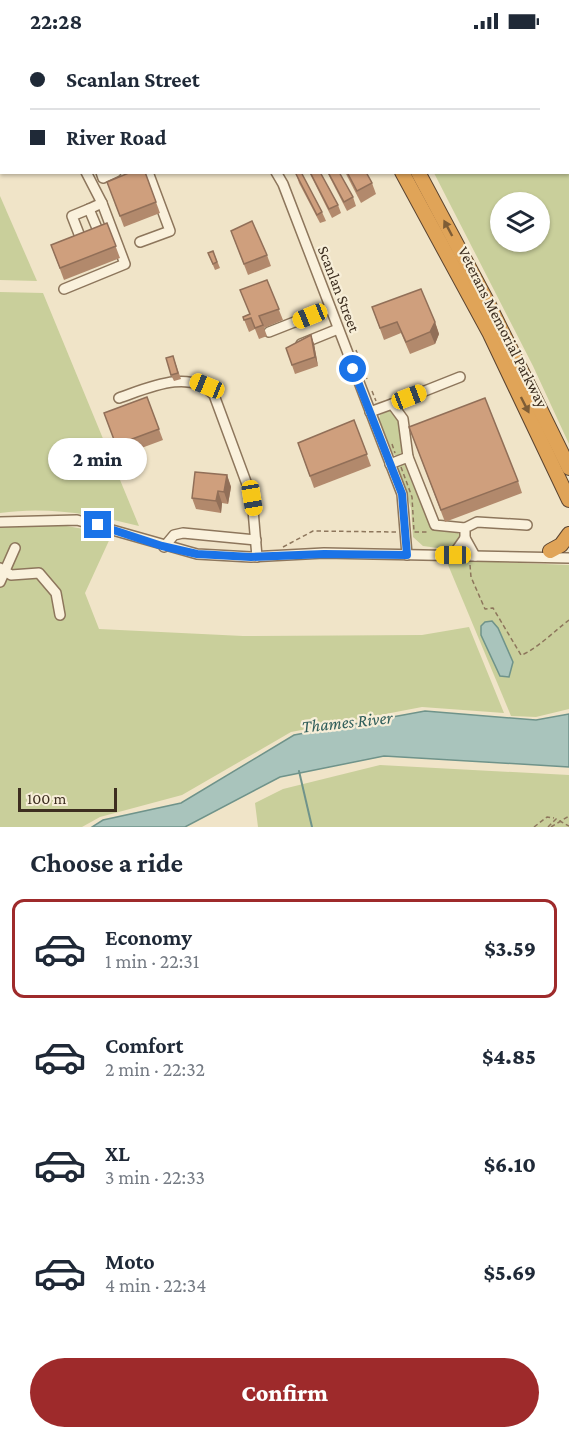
<!DOCTYPE html>
<meta charset="utf-8">
<style>
:root{--surface:#fff;--page:#f2f2f3;--text:#1f2937;--muted:#747a83;--line:#e0e1e3;--accent:#9e2a2b}
body{margin:0;font-family:"Crimson Pro",serif;background:var(--page);color:var(--text);height:100vh;display:flex;flex-direction:column;font-size:22px;white-space:nowrap}
*{box-sizing:border-box;margin:0}
p{font-size:20px;color:var(--muted)}
.icon{flex:none;width:33px;height:33px;fill:none;stroke:currentColor;stroke-width:2;stroke-linecap:round;stroke-linejoin:round}
.map{position:relative;height:785px;overflow:hidden}
.drawer{display:flex;flex-direction:column;background:var(--surface);flex:1}
.drawer>*{flex:none}
.banner{position:absolute;left:0px;top:0px;width:570px;height:132px;box-shadow:0 2px 4px #0004;display:grid;align-content:center;height:132px;padding:0 30px;background:var(--surface)}
.tools{position:absolute;left:490px;top:150px;display:grid;gap:12px}
.tools a{display:grid;place-items:center;width:60px;height:60px;border-radius:50%;background:var(--surface);box-shadow:0 2px 4px #0004;font-size:30px}
.scale{position:absolute;left:18px;bottom:15px;width:99px;box-sizing:border-box;padding-left:6px;border:3px solid #3d2e20;border-top:0;font-size:16px;line-height:21px;white-space:nowrap;color:#3d2e20;-webkit-text-stroke:4px #f7eed8;paint-order:stroke}
.end{position:absolute;width:27px;height:27px;margin:-14px;border:8px solid #1a73e8;background:#fff;box-shadow:0 0 0 3px #fff}
.from{border-radius:50%}
.bubble{position:absolute;height:42px;border-radius:21px;background:var(--surface);box-shadow:0 2px 4px #0004;font-size:20px;font-weight:800;line-height:42px;text-align:center}
.car{position:absolute;width:18px;height:36px;margin:-18px -9px;border-radius:8px;box-shadow:0 0 4px 2px #0007;background:linear-gradient(#f5c518 24%,#345 0 40%,#f5c518 0 76%,#345 0 86%,#f5c518 0)}
.banner b{display:flex;align-items:center;gap:21px;height:57px;font-size:22px}
.banner b+b{border-top:2px solid var(--line)}
.banner i{width:15px;height:15px;background:var(--text)}
ul{padding:0;list-style:none}
li{display:flex;align-items:center;gap:18px;height:99px;margin:0 12px 9px;padding:0 18px;border:3px solid transparent;border-radius:12px}
li div{flex:1}
li b{display:block;font-size:22px}
li em{font-style:normal;font-weight:800}
li.active{border-color:var(--accent)}
li>.icon{width:54px;height:54px;stroke-width:1.5}
h2{padding:0 30px;font-size:27px;line-height:72px}
.action{display:flex;gap:12px;margin-top:auto;padding:12px 30px}
.action a{flex:1;height:69px;border-radius:36px;background:var(--accent);color:#fff;font-size:24px;font-weight:800;line-height:69px;text-align:center}
.status{display:flex;justify-content:space-between;align-items:center;height:42px;padding:0 30px;background:var(--surface);direction:ltr}
.status svg{height:16px;fill:currentColor}
.map>svg:first-child{display:block}
</style>
<div class="status"><b>22:28</b><svg viewBox="0 0 49 12"><path d="M0 12V9h3v3zM5 12V6h3v6zM10 12V3h3v9zM15 12V0h3v12zM26 1h20v11H26zM47 4h2v5h-2z"/></svg></div>
<div class="map">
<svg width="569" height="785" viewBox="0 0 569 785">
<rect width="100%" height="100%" fill="#f0e4c8"/>
<g fill="#c9cf9b" fill-rule="evenodd">
<polygon points="359,0 453,0 454,1 359,2"/>
<path d="M569 72V402L533 324 434 131 568 130ZM501 160H540V200H501Z"/>
<polygon points="0,154 37,239 0,238"/>
<path d="M0 250 43 251 139 484C94 472 46 464 0 471Z"/>
<polygon points="388,369 394,369 399,373 402,410 397,414 393,412 379,377 380,373"/>
<polygon points="404,421 428,480 432,485 455,488 461,494 460,499 453,508 423,504 413,495 411,466 398,426 400,422"/>
<polygon points="27,482 61,483 112,492 85,551 99,587 243,594 422,593 469,585 504,671 422,665 291,690 182,753 100,775 82,785 0,785 0,485"/>
<polygon points="446,518 569,523 569,667 536,675 511,674"/>
<polygon points="380,723 569,733 569,785 258,785 255,761 283,747"/>
</g>
<g fill="#a9c4bc" stroke="#6f938a" stroke-width="1.5">
<polygon points="492,579 498,586 513,620 509,635 500,634 481,593 481,584 485,580"/>
<polygon points="425,669 536,678 569,672 569,725 384,714 280,735 185,785 92,785 103,778 181,761 294,693"/>
</g>
<g fill="none" stroke-linecap="round" stroke-linejoin="round">
<polyline stroke="#6f938a" stroke-width="2" points="299,729 312,785"/>
<defs>
<g id="minor">
<polyline points="257,2 257,0"/>
<polyline points="0,23 2,23"/>
<polyline points="0,96 2,96"/>
<polyline points="101,130 103,136 116,130"/>
<polyline points="276,130 283,142 402,452 407,513"/>
<polyline points="99,191 89,167 102,161"/>
<polyline points="79,192 72,174 89,167"/>
<polyline points="140,200 170,189 148,130"/>
<polyline points="64,247 125,222 102,161 86,130"/>
<polyline points="269,290 330,266"/>
<polyline points="301,302 338,287"/>
<path d="M119 356C148 346 190 326 214 353L252 456 257 515"/>
<polyline points="392,362 460,335"/>
<polyline points="370,370 392,362 403,377 408,415"/>
<polyline points="390,422 408,415 435,483 465,486"/>
<polyline points="0,480 77,478 197,512 251,515 324,511 569,516"/>
<polyline points="465,496 465,486 477,480 527,483"/>
<polyline points="164,505 174,493 183,491 256,498"/>
<polyline points="453,513 465,496 475,514"/>
<polyline points="0,526 11,533 39,531 56,551 60,573"/>
<polyline points="0,540 15,506"/>
</g>
<g id="highway">
<polyline points="332,0 333,2"/>
<polyline points="347,0 348,2"/>
<polyline points="402,130 490,292 569,458"/>
<polyline points="418,130 488,261 569,426"/>
<polyline points="550,509 561,503 569,492"/>
</g>
</defs>
<use href="#minor" stroke="#8d765c" stroke-width="12"/>
<use href="#highway" stroke="#5b4430" stroke-width="16"/>
<g stroke="#8d765c" stroke-width="1.5" stroke-dasharray="4.5 3" stroke-linecap="butt">
<polyline points="356,308 367,337"/>
<polyline points="372,349 376,359"/>
<polyline points="392,402 395,411"/>
<polyline points="401,425 412,455 414,490 428,490"/>
<polyline points="283,505 313,489 397,490"/>
<path d="M470 523 471 535 485 567 493 566 521 613C533 610 557 587 569 578"/>
<polyline points="534,785 547,775 554,776"/>
<polyline points="548,785 556,777 569,784"/>
<polyline points="551,785 569,774"/>
</g>
<use href="#minor" stroke="#faf1dc" stroke-width="9"/>
<use href="#highway" stroke="#e0a458" stroke-width="14"/>
</g>
<g fill="#b2896c">
<polygon points="102,0 235,0 235,2 103,2"/>
<polygon points="145,130 160,171 124,185 107,140"/>
<polygon points="309,130 320,130 338,163 341,171 332,176"/>
<polygon points="327,130 339,130 353,155 356,164 347,169"/>
<polygon points="345,130 366,130 372,141 376,152 361,161"/>
<polygon points="296,132 322,170 326,179 320,181 299,141"/>
<polygon points="107,181 120,216 64,238 51,203"/>
<polygon points="231,189 267,213 271,224 248,233"/>
<polygon points="213,209 220,226 215,228 208,211"/>
<polygon points="267,238 283,278 264,286 267,294 259,297 255,287 249,290 243,275 249,272"/>
<polygon points="372,265 435,280 439,292 435,302 410,312 401,291 384,298"/>
<polygon points="311,293 314,302 318,324 295,332 286,306"/>
<polygon points="173,314 181,337 174,339 171,333"/>
<polygon points="147,355 163,398 120,414 104,371"/>
<polygon points="354,378 371,424 314,446 298,401"/>
<polygon points="409,385 518,439 522,451 445,480"/>
<polygon points="227,433 231,445 228,462 222,461 221,471 196,467 192,456"/>
</g>
<g fill="#916f58">
<polygon points="435,280 439,292 435,302 430,290"/>
<polygon points="311,293 314,302 318,324 315,315"/>
<polygon points="227,433 231,445 228,462 224,450"/>
<polygon points="218,449 222,461 221,471 216,459"/>
</g>
<g fill="#cf9f7d" stroke="#916f58" stroke-width="1.5">
<polygon points="131,130 145,130 156,160 120,174 107,140"/>
<polygon points="298,130 301,130 322,170 317,173 296,132"/>
<polygon points="310,130 320,130 338,163 329,167"/>
<polygon points="328,130 339,130 353,155 344,160"/>
<polygon points="347,130 366,130 372,141 357,149"/>
<polygon points="252,179 267,213 244,222 231,189"/>
<polygon points="107,181 116,204 60,226 51,203"/>
<polygon points="213,209 217,220 213,222 208,211"/>
<polygon points="267,238 279,267 259,274 263,283 255,286 251,276 244,278 243,275 250,272 240,248"/>
<polygon points="421,247 435,280 430,290 406,300 397,280 380,286 372,265"/>
<polygon points="311,293 315,315 292,323 286,306"/>
<polygon points="173,314 178,331 171,333 166,316"/>
<polygon points="147,355 159,387 116,403 104,371"/>
<polygon points="485,356 518,439 441,468 409,385"/>
<polygon points="354,378 367,412 310,434 298,401"/>
<polygon points="195,430 227,433 224,450 218,449 216,459 192,456"/>
</g>
<defs><path id="oneway-solid" d="M-6-.8H1V-3.2L6.5 0L1 3.2V.8H-6Z" transform="scale(1.5)"/></defs>
<g fill="#7e5d36">
<use href="#oneway-solid" transform="translate(448 186) rotate(-118)"/>
<use href="#oneway-solid" transform="translate(525 363) rotate(63)"/>
</g>
<g fill="none" stroke-linecap="round" stroke-linejoin="round">
<polyline stroke="#1a73e8" stroke-width="8" points="98,483 162,504 197,512 251,515 324,512 407,513 402,452 353,327"/>
</g>
<g text-anchor="middle" dominant-baseline="central" stroke-width="4.5" stroke-linejoin="round" paint-order="stroke">
<g font-size="16" fill="#3d2e20" stroke="#f7eed8">
<text transform="translate(339 247) rotate(69)">Scanlan Street</text>
<text transform="translate(503 285) rotate(63)">Veterans Memorial Parkway</text>
</g>
<g font-size="18" font-style="italic" fill="#2f5d5a" stroke="#f7eed8">
<text transform="translate(347 680) rotate(-6)">Thames River</text>
</g>
</g>
</svg>
<div class="tools">
<a><svg class="icon" aria-label="layers" viewBox="0 0 24 24"><path d="M12 4l9 5-9 5-9-5zM3 14l9 5 9-5"/></svg></a>
</div>
<div class="scale">100 m</div>
<i class="end from" style="left:353px;top:327px"></i>
<i class="end" style="left:98px;top:483px"></i>
<div class="bubble" style="left:48px;top:396px;width:99px">2 min</div>
<i class="car" style="left:310px;top:274px;rotate:248deg"></i>
<i class="car" style="left:207px;top:344px;rotate:292deg"></i>
<i class="car" style="left:409px;top:355px;rotate:69deg"></i>
<i class="car" style="left:252px;top:456px;rotate:171deg"></i>
<i class="car" style="left:453px;top:513px;rotate:270deg"></i>
<div class="banner">
<b><i class="from"></i>Scanlan Street</b>
<b><i></i>River Road</b>
</div>
</div>
<section class="drawer">
<h2>Choose a ride</h2>
<ul>
<li class="active"><svg class="icon" aria-label="car" viewBox="0 0 24 24"><path d="M5 17H2v-5l4-1 3-4h7l3 4 3 1v5h-3M9 17h6M6 11h13"/><circle cx="7" cy="17" r="2"/><circle cx="17" cy="17" r="2"/></svg><div><b>Economy</b><p>1 min · 22:31</p></div><em>$3.59</em></li>
<li><svg class="icon" aria-label="car" viewBox="0 0 24 24"><path d="M5 17H2v-5l4-1 3-4h7l3 4 3 1v5h-3M9 17h6M6 11h13"/><circle cx="7" cy="17" r="2"/><circle cx="17" cy="17" r="2"/></svg><div><b>Comfort</b><p>2 min · 22:32</p></div><em>$4.85</em></li>
<li><svg class="icon" aria-label="car" viewBox="0 0 24 24"><path d="M5 17H2v-5l4-1 3-4h7l3 4 3 1v5h-3M9 17h6M6 11h13"/><circle cx="7" cy="17" r="2"/><circle cx="17" cy="17" r="2"/></svg><div><b>XL</b><p>3 min · 22:33</p></div><em>$6.10</em></li>
<li><svg class="icon" aria-label="car" viewBox="0 0 24 24"><path d="M5 17H2v-5l4-1 3-4h7l3 4 3 1v5h-3M9 17h6M6 11h13"/><circle cx="7" cy="17" r="2"/><circle cx="17" cy="17" r="2"/></svg><div><b>Moto</b><p>4 min · 22:34</p></div><em>$5.69</em></li>
</ul>
<div class="action"><a>Confirm</a></div>
</section>
